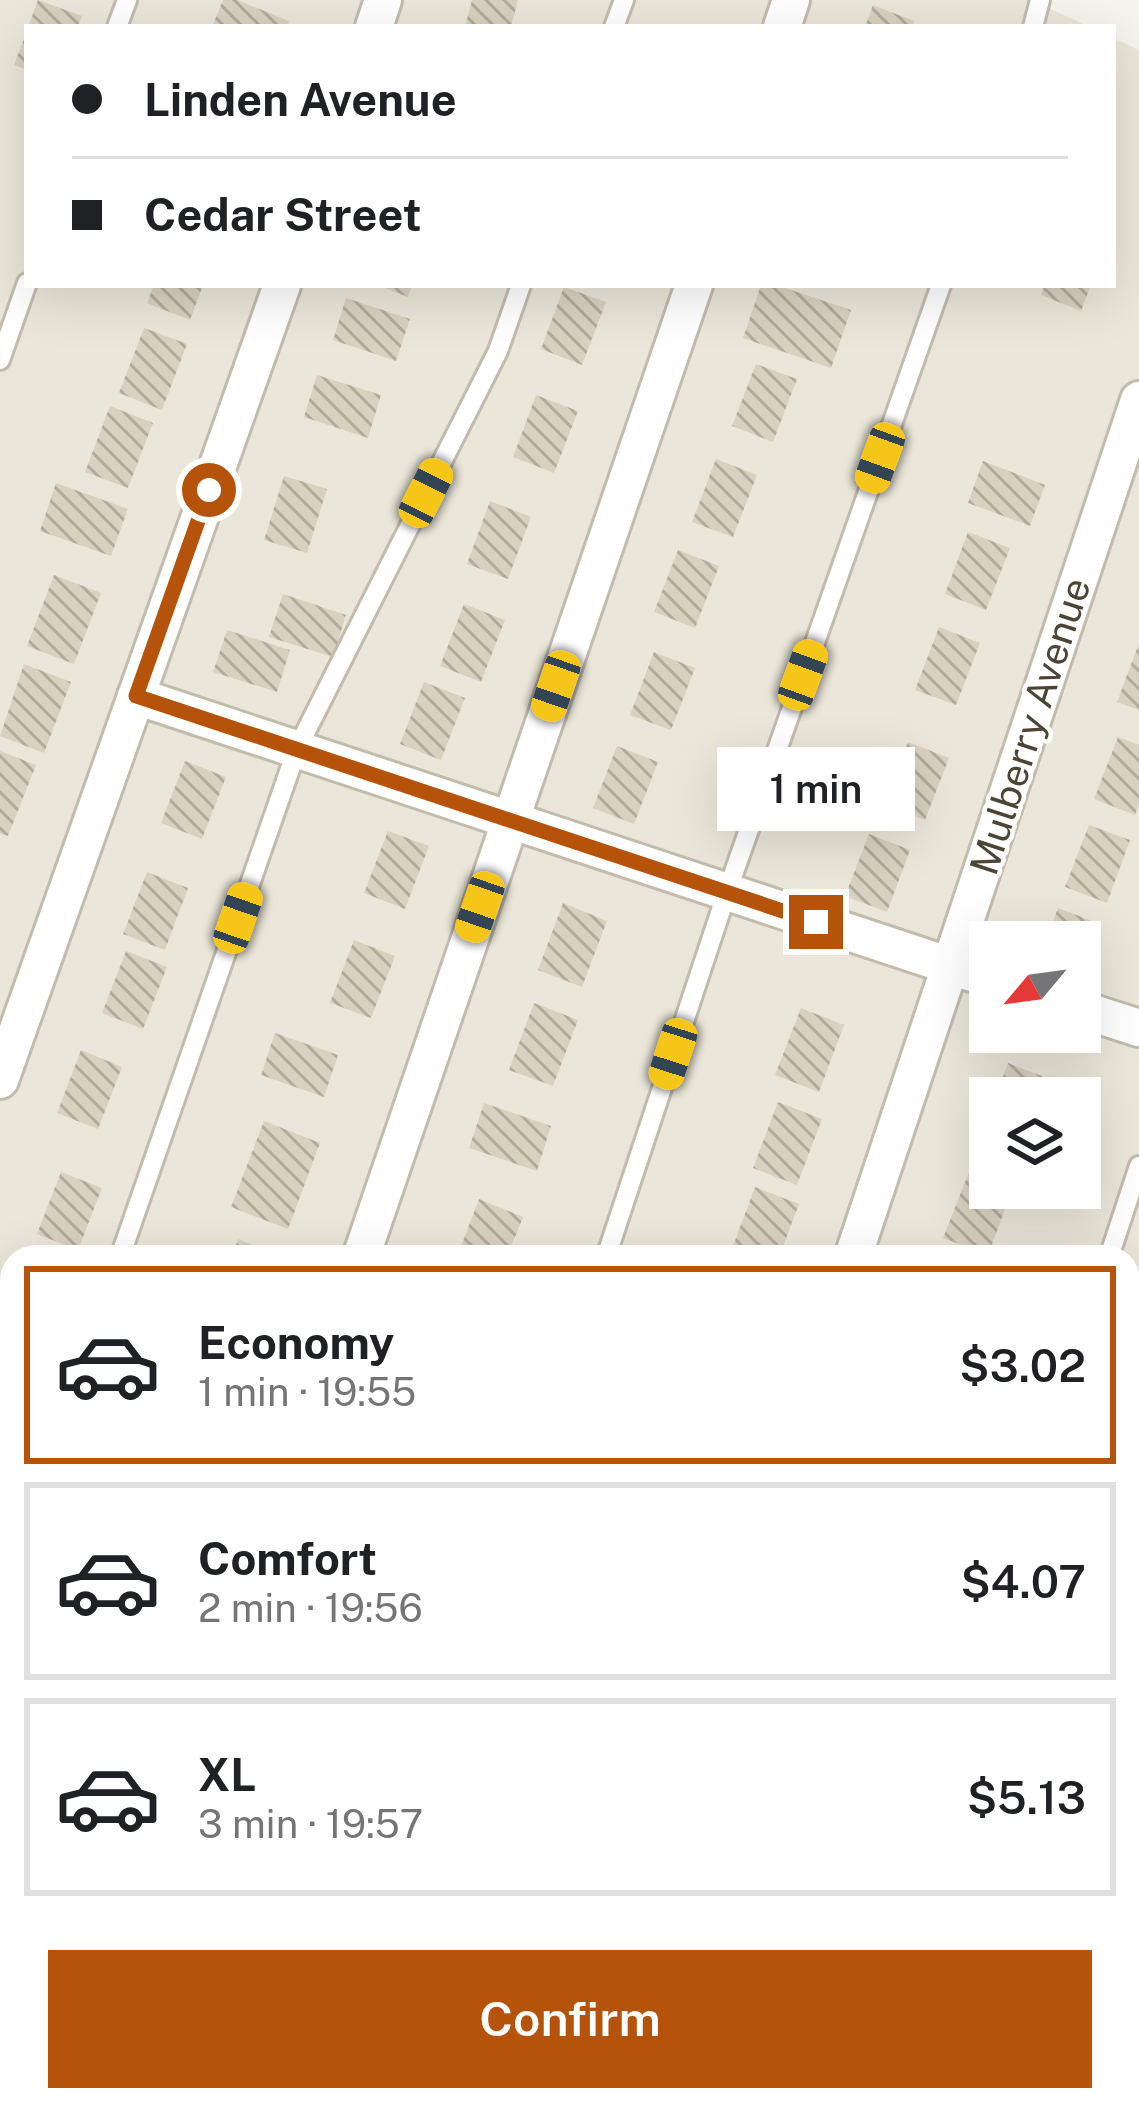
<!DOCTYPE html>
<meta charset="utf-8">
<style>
:root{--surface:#fff;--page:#f6f6f6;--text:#202124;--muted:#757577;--line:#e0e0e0;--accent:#b45309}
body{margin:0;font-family:"Public Sans",sans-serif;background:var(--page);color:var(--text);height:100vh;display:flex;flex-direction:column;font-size:45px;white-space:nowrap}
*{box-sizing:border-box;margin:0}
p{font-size:39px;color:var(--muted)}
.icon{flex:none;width:66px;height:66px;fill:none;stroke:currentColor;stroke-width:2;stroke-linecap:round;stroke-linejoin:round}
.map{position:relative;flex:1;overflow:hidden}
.sheet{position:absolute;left:0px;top:1245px;width:1140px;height:867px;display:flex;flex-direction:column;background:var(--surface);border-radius:36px 36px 0 0;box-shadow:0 12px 48px #0002}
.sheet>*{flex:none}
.hud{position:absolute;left:24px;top:24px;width:1092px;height:264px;border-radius:0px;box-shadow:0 12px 48px #0002;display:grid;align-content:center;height:264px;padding:0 48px;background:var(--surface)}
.needle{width:78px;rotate:241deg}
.buttons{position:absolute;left:969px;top:921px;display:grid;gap:24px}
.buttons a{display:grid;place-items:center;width:132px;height:132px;border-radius:0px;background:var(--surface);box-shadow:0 12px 48px #0002;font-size:60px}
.end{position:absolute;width:54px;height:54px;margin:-27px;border:15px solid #b45309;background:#fff;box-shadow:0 0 0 6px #fff}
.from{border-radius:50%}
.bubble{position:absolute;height:84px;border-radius:0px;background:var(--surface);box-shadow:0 12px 48px #0002;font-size:39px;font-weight:600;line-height:84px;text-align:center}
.car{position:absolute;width:36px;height:72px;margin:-36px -18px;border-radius:15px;box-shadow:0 0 9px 3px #0007;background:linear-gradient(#f5c518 24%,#345 0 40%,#f5c518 0 76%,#345 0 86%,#f5c518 0)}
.hud b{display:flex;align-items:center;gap:42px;height:114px;font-size:45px}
.hud b+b{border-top:3px solid var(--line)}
.hud i{width:30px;height:30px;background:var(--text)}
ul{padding:21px 0 0;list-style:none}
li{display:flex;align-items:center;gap:36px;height:198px;margin:0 24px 18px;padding:0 24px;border:6px solid var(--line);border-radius:0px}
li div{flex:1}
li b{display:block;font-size:45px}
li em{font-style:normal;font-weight:600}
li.active{border-color:var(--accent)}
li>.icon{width:108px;height:108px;stroke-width:1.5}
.action{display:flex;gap:24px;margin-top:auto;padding:24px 48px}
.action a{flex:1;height:138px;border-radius:0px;background:var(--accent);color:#fff;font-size:48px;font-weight:600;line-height:138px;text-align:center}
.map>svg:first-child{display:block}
</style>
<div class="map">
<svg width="1139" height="2110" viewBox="0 0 1139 2110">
<defs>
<pattern id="park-crowns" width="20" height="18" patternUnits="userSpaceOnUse" patternTransform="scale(3)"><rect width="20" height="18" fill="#cdebb3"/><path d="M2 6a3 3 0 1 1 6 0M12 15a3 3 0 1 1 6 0" fill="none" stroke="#b2cb9b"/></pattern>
<pattern id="building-back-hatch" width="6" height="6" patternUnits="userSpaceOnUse" patternTransform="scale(3)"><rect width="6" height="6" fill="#d8d1c0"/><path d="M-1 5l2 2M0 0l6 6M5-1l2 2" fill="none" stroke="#b1ab9d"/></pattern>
</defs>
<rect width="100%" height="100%" fill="#f6f4eb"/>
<path fill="#eae6d9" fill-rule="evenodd" d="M0 0H1031L1090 27H27V285H1113V38L1139 50V2051L1128 2077V1257H12V2100H1118L1114 2110H0ZM990 942H1080V1032H990ZM990 1098H1080V1188H990Z"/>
<polygon fill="url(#park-crowns)" points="1128,1569 1139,1573 1137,1985 1128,1982"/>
<polygon fill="#e8e6e2" points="1128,1858 1139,1862 1139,1896 1128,1929"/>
<g fill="url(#building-back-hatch)">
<polygon points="38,0 82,16 78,27 28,27"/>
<polygon points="223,0 237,0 289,21 287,27 212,27"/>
<polygon points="472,0 518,0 511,27 465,27"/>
<polygon points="873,5 914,21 912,27 865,27"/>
<polygon points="27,31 27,70 14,65"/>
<polygon points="154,285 203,285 190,320 147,303"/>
<polygon points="377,285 412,285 408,297"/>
<polygon points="761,285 776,285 851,310 831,368 743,338"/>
<polygon points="1044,285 1091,285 1081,311 1041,295"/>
<polygon points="564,287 606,302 582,365 541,349"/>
<polygon points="346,298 410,319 396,361 333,340"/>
<polygon points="144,328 187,344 162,410 119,393"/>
<polygon points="756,364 797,379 773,442 732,426"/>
<polygon points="317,375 381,395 368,438 304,417"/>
<polygon points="536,395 578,411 554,473 513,457"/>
<polygon points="110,406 153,423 128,488 85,472"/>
<polygon points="716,459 757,475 733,537 692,522"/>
<polygon points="983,461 1045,485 1030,526 968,503"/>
<polygon points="284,476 327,489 307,553 264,540"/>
<polygon points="56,483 128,509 111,556 40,531"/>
<polygon points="490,501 531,517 508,579 467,564"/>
<polygon points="968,532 1010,548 986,610 945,594"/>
<polygon points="678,550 719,566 695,628 654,612"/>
<polygon points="54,575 101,593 74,664 27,646"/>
<polygon points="283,594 346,615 333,657 269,637"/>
<polygon points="464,604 505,620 481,682 440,666"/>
<polygon points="939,627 980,643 956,705 915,690"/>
<polygon points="227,630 290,650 277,692 213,672"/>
<polygon points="1139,643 1139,710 1117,702"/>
<polygon points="654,652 695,668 671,730 630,715"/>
<polygon points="24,664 71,682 44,753 0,736"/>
<polygon points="424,682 465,698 441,760 400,744"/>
<polygon points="1118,737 1139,745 1139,804 1135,815 1094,799"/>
<polygon points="908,742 949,758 925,820 884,804"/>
<polygon points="617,746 658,762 634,824 593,808"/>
<polygon points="0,751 36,765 8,836 0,833"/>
<polygon points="185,761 226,777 202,839 161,823"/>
<polygon points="1089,825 1130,840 1107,903 1065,887"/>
<polygon points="388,831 429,846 405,909 364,893"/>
<polygon points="869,834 910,850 887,912 845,896"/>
<polygon points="147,872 188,888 165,950 123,934"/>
<polygon points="563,903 607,921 582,987 538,970"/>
<polygon points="1058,908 1100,924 1080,974 1080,942 1045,942"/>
<polygon points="354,940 395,956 371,1018 330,1003"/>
<polygon points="126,951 167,967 143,1029 102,1013"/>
<polygon points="534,1003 578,1020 553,1086 509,1070"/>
<polygon points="801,1008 844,1025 819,1092 775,1075"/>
<polygon points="275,1033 338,1055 324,1097 261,1075"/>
<polygon points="81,1050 122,1067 98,1129 57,1113"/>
<polygon points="1008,1063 1052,1080 1045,1098 995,1098"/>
<polygon points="778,1102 822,1119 797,1185 753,1168"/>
<polygon points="484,1103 551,1126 537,1171 469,1148"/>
<polygon points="264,1121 320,1143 288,1229 231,1207"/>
<polygon points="61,1172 102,1188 78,1250 37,1234"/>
<polygon points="969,1172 990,1180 990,1188 1013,1188 988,1255 943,1238"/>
<polygon points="755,1187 799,1204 779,1257 730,1254"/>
<polygon points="479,1199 523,1217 507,1257 457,1257"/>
<polygon points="238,1239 283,1257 232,1257"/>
<polygon points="12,1290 12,1367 0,1362 0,1320"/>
<polygon points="213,2100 219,2100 244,2110 210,2110"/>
<polygon points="503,2100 544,2100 550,2102 547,2110 499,2110"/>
<polygon points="718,2100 766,2100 762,2110 714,2110"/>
<polygon points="983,2100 1047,2100 1043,2110 979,2110"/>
</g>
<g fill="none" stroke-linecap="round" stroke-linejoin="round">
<defs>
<g id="lane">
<polyline points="117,27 127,0"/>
<polyline points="614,27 624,0"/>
<polyline points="1033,27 1040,0"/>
<polyline points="0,360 27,283"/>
<polyline points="120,1257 297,749 498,351 521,285"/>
<polyline points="606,1257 727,892 941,285"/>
<polyline points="1109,1257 1139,1166"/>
<polyline points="0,1601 12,1567"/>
<polyline points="380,2110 383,2100"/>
<polyline points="876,2110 880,2100"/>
</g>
<g id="street">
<polyline points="374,27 383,0"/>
<polyline points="782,27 791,0"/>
<polyline points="136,696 990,979"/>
<polyline points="1080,1009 1139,1028"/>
<polyline points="0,1080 282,285"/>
<polyline points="361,1257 694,285"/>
<polyline points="853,1257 1139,400"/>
<polyline points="1128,1539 1139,1543"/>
<polyline points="0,1632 12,1636"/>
<polyline points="1128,2084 1139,2054"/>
<polyline points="129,2110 130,2100"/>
<polyline points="632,2110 636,2100"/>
</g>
</defs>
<use href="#lane" stroke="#c2bcad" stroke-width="24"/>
<use href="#street" stroke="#c2bcad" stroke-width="42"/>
<use href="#lane" stroke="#fff" stroke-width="18"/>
<use href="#street" stroke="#fff" stroke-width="36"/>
</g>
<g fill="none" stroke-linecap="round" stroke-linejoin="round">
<polyline stroke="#b45309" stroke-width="15" points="209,490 136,696 816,922"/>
</g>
<g text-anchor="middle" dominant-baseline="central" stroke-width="9" stroke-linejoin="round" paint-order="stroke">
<g font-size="39" fill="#4b4538" stroke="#fff">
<text transform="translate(1030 726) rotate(-72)">Mulberry Avenue</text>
</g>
</g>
</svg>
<div class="buttons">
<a><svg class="needle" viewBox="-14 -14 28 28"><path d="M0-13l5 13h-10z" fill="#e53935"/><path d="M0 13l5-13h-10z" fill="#757577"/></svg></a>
<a><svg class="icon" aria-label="layers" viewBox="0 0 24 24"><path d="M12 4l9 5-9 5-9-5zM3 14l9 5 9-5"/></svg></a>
</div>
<i class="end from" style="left:209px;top:490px"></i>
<i class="end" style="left:816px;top:922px"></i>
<div class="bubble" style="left:717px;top:747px;width:198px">1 min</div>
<i class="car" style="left:880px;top:458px;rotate:200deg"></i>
<i class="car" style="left:426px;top:493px;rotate:27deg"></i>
<i class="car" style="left:803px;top:675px;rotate:20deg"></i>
<i class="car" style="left:556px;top:686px;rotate:199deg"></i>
<i class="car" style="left:480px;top:907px;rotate:199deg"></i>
<i class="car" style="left:238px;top:918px;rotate:19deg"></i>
<i class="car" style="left:673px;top:1054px;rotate:198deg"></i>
<div class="hud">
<b><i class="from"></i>Linden Avenue</b>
<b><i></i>Cedar Street</b>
</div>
<section class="sheet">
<ul>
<li class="active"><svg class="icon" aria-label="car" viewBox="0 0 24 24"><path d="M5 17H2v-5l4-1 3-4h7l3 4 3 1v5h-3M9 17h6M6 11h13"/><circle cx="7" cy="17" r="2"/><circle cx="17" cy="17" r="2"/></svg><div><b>Economy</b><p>1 min · 19:55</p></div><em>$3.02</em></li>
<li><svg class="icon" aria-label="car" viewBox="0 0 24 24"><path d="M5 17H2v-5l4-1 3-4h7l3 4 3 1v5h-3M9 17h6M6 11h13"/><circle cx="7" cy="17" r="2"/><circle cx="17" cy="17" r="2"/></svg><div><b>Comfort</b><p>2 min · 19:56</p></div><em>$4.07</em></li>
<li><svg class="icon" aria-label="car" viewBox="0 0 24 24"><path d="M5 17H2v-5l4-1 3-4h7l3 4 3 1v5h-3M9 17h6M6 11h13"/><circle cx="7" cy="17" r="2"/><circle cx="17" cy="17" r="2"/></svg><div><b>XL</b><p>3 min · 19:57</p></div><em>$5.13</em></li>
</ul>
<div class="action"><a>Confirm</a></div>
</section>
</div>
